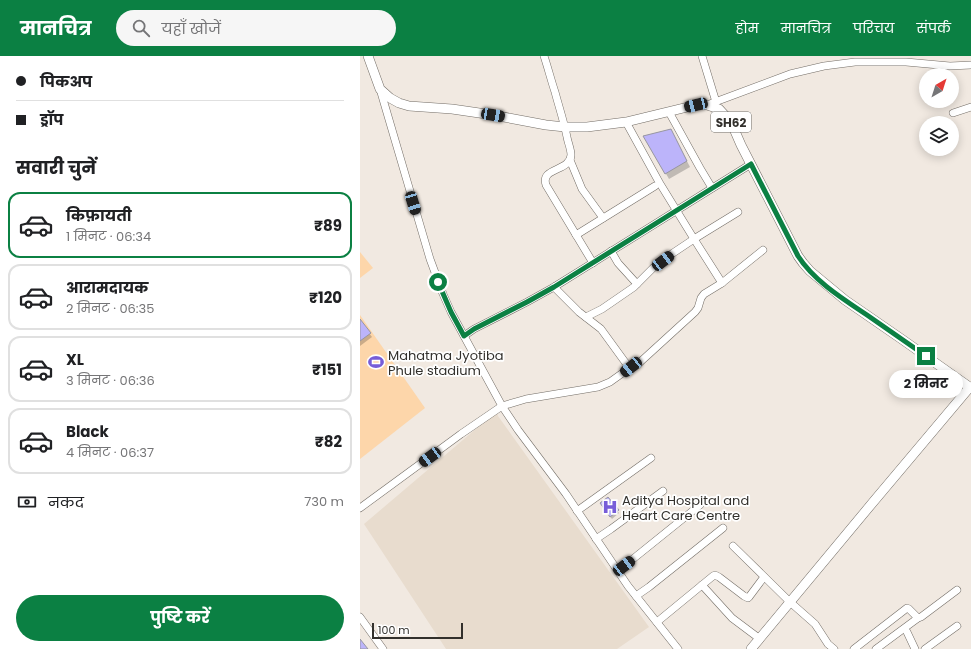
<!DOCTYPE html>
<html lang="hi">
<meta charset="utf-8">
<style>
:root{--surface:#fff;--page:#f6f6f6;--text:#202124;--muted:#757577;--line:#e0e0e0;--accent:#0b8043}
body{margin:0;font-family:Poppins,"Noto Sans Devanagari",sans-serif;background:var(--page);color:var(--text);height:100vh;display:flex;flex-direction:column;font-size:15px;white-space:nowrap}
*{box-sizing:border-box;margin:0}
p{font-size:13px;color:var(--muted)}
.icon{flex:none;width:22px;height:22px;fill:none;stroke:currentColor;stroke-width:2;stroke-linecap:round;stroke-linejoin:round}
.map{position:relative;flex:1;overflow:hidden}
.drawer{display:flex;flex-direction:column;background:var(--surface);width:360px}
.drawer>*{flex:none}
.banner{display:grid;align-content:center;height:88px;padding:0 16px;background:var(--surface)}
.needle{width:26px;rotate:39deg}
.tools{position:absolute;left:559px;top:12px;display:grid;gap:8px}
.tools a{display:grid;place-items:center;width:40px;height:40px;border-radius:50%;background:var(--surface);box-shadow:0 2px 10px #0003;font-size:20px}
.scale{position:absolute;left:12px;bottom:10px;width:91px;box-sizing:border-box;padding-left:4px;border:2px solid #32302c;border-top:0;font-size:11px;line-height:14px;white-space:nowrap;color:#32302c;-webkit-text-stroke:3px #fff;paint-order:stroke}
.end{position:absolute;width:18px;height:18px;margin:-9px;border:5px solid #0b8043;background:#fff;box-shadow:0 0 0 2px #fff}
.from{border-radius:50%}
.bubble{position:absolute;height:28px;border-radius:14px;background:var(--surface);box-shadow:0 2px 10px #0003;font-size:13px;font-weight:700;line-height:28px;text-align:center}
.car{position:absolute;width:12px;height:24px;margin:-12px -6px;border-radius:5px;box-shadow:0 0 3px 1px #0007;background:linear-gradient(#222 24%,#8ab4d8 0 40%,#222 0 76%,#8ab4d8 0 86%,#222 0)}
.banner b{display:flex;align-items:center;gap:14px;height:38px;font-size:15px}
.banner b+b{border-top:1px solid var(--line)}
.banner i{width:10px;height:10px;background:var(--text)}
ul{padding:0;list-style:none}
li{display:flex;align-items:center;gap:12px;height:66px;margin:0 8px 6px;padding:0 8px;border:2px solid var(--line);border-radius:12px}
li div{flex:1}
li b{display:block;font-size:15px}
li em{font-style:normal;font-weight:700}
li.on{border-color:var(--accent)}
li>.icon{width:36px;height:36px;stroke-width:1.5}
h2{padding:0 16px;font-size:18px;line-height:48px}
.pay{display:flex;align-items:center;gap:10px;height:44px;padding:0 16px;font-size:15px}
.pay p{margin-inline-start:auto}
.button{display:flex;gap:8px;margin-top:auto;padding:8px 16px}
.button a{flex:1;height:46px;border-radius:24px;background:var(--accent);color:#fff;font-size:16px;font-weight:700;line-height:46px;text-align:center}
header{display:flex;align-items:center;gap:24px;box-sizing:border-box;height:56px;padding:0 20px;background:var(--accent);color:#fff}
header strong{font-size:19px}
nav{display:flex;gap:22px;margin-inline-start:auto;font-size:14px}
.search{width:280px;height:36px;background:var(--page);display:flex;align-items:center;gap:10px;box-sizing:border-box;padding:0 14px;border-radius:22px;color:var(--muted);font-size:15px}
main{display:flex;flex:1;min-height:0}
.map>svg:first-child{display:block}
</style>
<header>
<strong>मानचित्र</strong>
<div class="search"><svg class="icon" aria-label="search" viewBox="0 0 24 24"><circle cx="10" cy="10" r="6"/><path d="M15 15l6 6"/></svg>यहाँ खोजें</div>
<nav><a>होम</a><a>मानचित्र</a><a>परिचय</a><a>संपर्क</a></nav>
</header>
<main>
<section class="drawer">
<div class="banner">
<b><i class="from"></i>पिकअप</b>
<b><i></i>ड्रॉप</b>
</div>
<h2>सवारी चुनें</h2>
<ul>
<li class="on"><svg class="icon" aria-label="car" viewBox="0 0 24 24"><path d="M5 17H2v-5l4-1 3-4h7l3 4 3 1v5h-3M9 17h6M6 11h13"/><circle cx="7" cy="17" r="2"/><circle cx="17" cy="17" r="2"/></svg><div><b>किफ़ायती</b><p>1 मिनट · 06:34</p></div><em>₹89</em></li>
<li><svg class="icon" aria-label="car" viewBox="0 0 24 24"><path d="M5 17H2v-5l4-1 3-4h7l3 4 3 1v5h-3M9 17h6M6 11h13"/><circle cx="7" cy="17" r="2"/><circle cx="17" cy="17" r="2"/></svg><div><b>आरामदायक</b><p>2 मिनट · 06:35</p></div><em>₹120</em></li>
<li><svg class="icon" aria-label="car" viewBox="0 0 24 24"><path d="M5 17H2v-5l4-1 3-4h7l3 4 3 1v5h-3M9 17h6M6 11h13"/><circle cx="7" cy="17" r="2"/><circle cx="17" cy="17" r="2"/></svg><div><b>XL</b><p>3 मिनट · 06:36</p></div><em>₹151</em></li>
<li><svg class="icon" aria-label="car" viewBox="0 0 24 24"><path d="M5 17H2v-5l4-1 3-4h7l3 4 3 1v5h-3M9 17h6M6 11h13"/><circle cx="7" cy="17" r="2"/><circle cx="17" cy="17" r="2"/></svg><div><b>Black</b><p>4 मिनट · 06:37</p></div><em>₹82</em></li>
</ul>
<div class="pay"><svg class="icon" aria-label="cash" viewBox="0 0 24 24"><path d="M3 7h18v10H3z"/><circle cx="12" cy="12" r="2"/></svg>नकद<p>730 m</p></div>
<div class="button"><a>पुष्टि करें</a></div>
</section>
<div class="map">
<svg width="611" height="593" viewBox="0 0 611 593">
<rect width="100%" height="100%" fill="#f1e9e1"/>
<polygon fill="#e8dcce" points="137,355 138,360 289,571 257,593 86,593 4,468"/>
<g fill="#fdd6aa">
<polygon points="0,196 13,212 0,222"/>
<polygon points="0,259 65,352 0,403"/>
</g>
<g fill="#0003">
<polygon points="314,80 330,111 309,123 285,81"/>
<polygon points="0,265 12,281 0,290"/>
<polygon points="248,442 259,457 252,463 242,450"/>
</g>
<g fill="#bcb4fa" stroke="#9796a0">
<polygon points="311,73 327,105 305,118 283,80"/>
<polygon points="0,263 11,277 0,285"/>
<polygon points="248,441 259,454 250,461 240,447"/>
<polygon points="0,583 8,593 0,593"/>
</g>
<g fill="none" stroke-linecap="round" stroke-linejoin="round">
<defs>
<g id="minor">
<path d="M184 0C188 12 191 24 195 36 199 51 204 66 207 81 208 87 211 93 211 99 210 116 180 111 186 129L233 207"/>
<polyline points="342,0 356,46"/>
<polyline points="20,33 70,203 83,238 91,256 142,350 158,374 206,438 268,530 318,593"/>
<polyline points="347,49 430,18 464,10 495,6 546,6 590,10 611,9"/>
<polyline points="309,56 340,112 352,132"/>
<polyline points="593,57 611,51"/>
<polyline points="266,66 299,126 334,183 362,227"/>
<polyline points="210,104 222,133 243,162"/>
<polyline points="216,179 295,130"/>
<polyline points="251,195 258,207 277,228"/>
<polyline points="194,231 219,256 241,273 265,306 268,309 274,311 278,308 335,256 338,252 341,242 344,238 362,227 403,194"/>
<polyline points="226,261 242,253 274,231 293,212 313,197 334,183 378,156"/>
<polyline points="104,280 114,273 167,246 194,231 391,108"/>
<polyline points="0,452 101,378 142,350 166,343 238,331 250,326 271,311"/>
<polyline points="217,455 291,402"/>
<polyline points="236,483 251,473 303,435"/>
<polyline points="373,490 430,546 455,568 468,588 474,593"/>
<polyline points="258,515 340,449"/>
<polyline points="342,529 372,562 400,583"/>
<polyline points="276,540 289,531 363,472"/>
<polyline points="0,561 23,593"/>
<polyline points="297,566 353,520 355,519 359,521 384,540 388,542 389,541 404,521"/>
<polyline points="547,576 555,593"/>
<polyline points="494,593 547,552 549,553 558,562 561,561 597,534"/>
<polyline points="516,593 558,562"/>
<polyline points="565,593 597,570"/>
</g>
<g id="major">
<polyline points="8,0 20,33 30,42 39,47 49,50 92,53 133,59 186,69 205,71 227,71 266,66 336,49 347,49 359,53 371,66 381,89 438,200 443,207 450,215 485,244 543,284 611,332"/>
<polyline points="391,593 514,445 610,331"/>
</g>
</defs>
<use href="#minor" stroke="#736d66" stroke-width="8"/>
<use href="#major" stroke="#736d66" stroke-width="10"/>
<use href="#minor" stroke="#fff" stroke-width="7"/>
<use href="#major" stroke="#fff" stroke-width="9"/>
</g>
<g fill="none" stroke-linecap="round" stroke-linejoin="round">
<path stroke="#0b8043" stroke-width="5" d="M78 226 91 256 104 280 114 273 167 246 194 231 391 108 438 200C454 225 483 243 507 259 527 273 546 286 566 300"/>
</g>
<defs>
<symbol id="stadium-bare" viewBox="-9 -9 18 18"><path d="M0-5a6.5 5 0 1 0 0 10a6.5 5 0 1 0 0-10ZM-3.5-1.8h7v3.6h-7Z" fill="#775dd8" stroke="#fff" stroke-width="2.5" paint-order="stroke"/></symbol>
<symbol id="hospital-bare" viewBox="-9 -9 18 18"><path d="M-5-5h3v3.5h4V-5h3V5h-3V1.5h-4V5h-3Z" fill="#775dd8" stroke="#fff" stroke-width="2.5" paint-order="stroke"/></symbol>
</defs>
<g fill-rule="evenodd">
<use href="#stadium-bare" x="5" y="295" width="22" height="22"/>
<use href="#hospital-bare" x="239" y="440" width="22" height="22"/>
</g>
<g text-anchor="middle" dominant-baseline="central" stroke-width="3.5" stroke-linejoin="round" paint-order="stroke">
<rect fill="#fff" stroke="#706e6b" stroke-width="1" x="351" y="56" width="40" height="20" rx="3"/>
<g font-size="12" font-weight="bold" fill="#32302c">
<text x="371" y="66">SH62</text>
</g>
<g font-size="13" fill="#32302c" stroke="#fff" text-anchor="start">
<text x="28" y="299">Mahatma Jyotiba<tspan x="28" dy="15">Phule stadium</tspan></text>
<text x="262" y="444">Aditya Hospital and<tspan x="262" dy="15">Heart Care Centre</tspan></text>
</g>
</g>
</svg>
<div class="tools">
<a><svg class="needle" viewBox="-14 -14 28 28"><path d="M0-13l5 13h-10z" fill="#e53935"/><path d="M0 13l5-13h-10z" fill="#757577"/></svg></a>
<a><svg class="icon" aria-label="layers" viewBox="0 0 24 24"><path d="M12 4l9 5-9 5-9-5zM3 14l9 5 9-5"/></svg></a>
</div>
<div class="scale">100 m</div>
<i class="end from" style="left:78px;top:226px"></i>
<i class="end" style="left:566px;top:300px"></i>
<div class="bubble" style="left:529px;top:314px;width:74px">2 मिनट</div>
<i class="car" style="left:336px;top:49px;rotate:257deg"></i>
<i class="car" style="left:133px;top:59px;rotate:100deg"></i>
<i class="car" style="left:53px;top:147px;rotate:163deg"></i>
<i class="car" style="left:303px;top:205px;rotate:53deg"></i>
<i class="car" style="left:271px;top:311px;rotate:231deg"></i>
<i class="car" style="left:70px;top:401px;rotate:234deg"></i>
<i class="car" style="left:264px;top:510px;rotate:53deg"></i>
</div>
</main>
